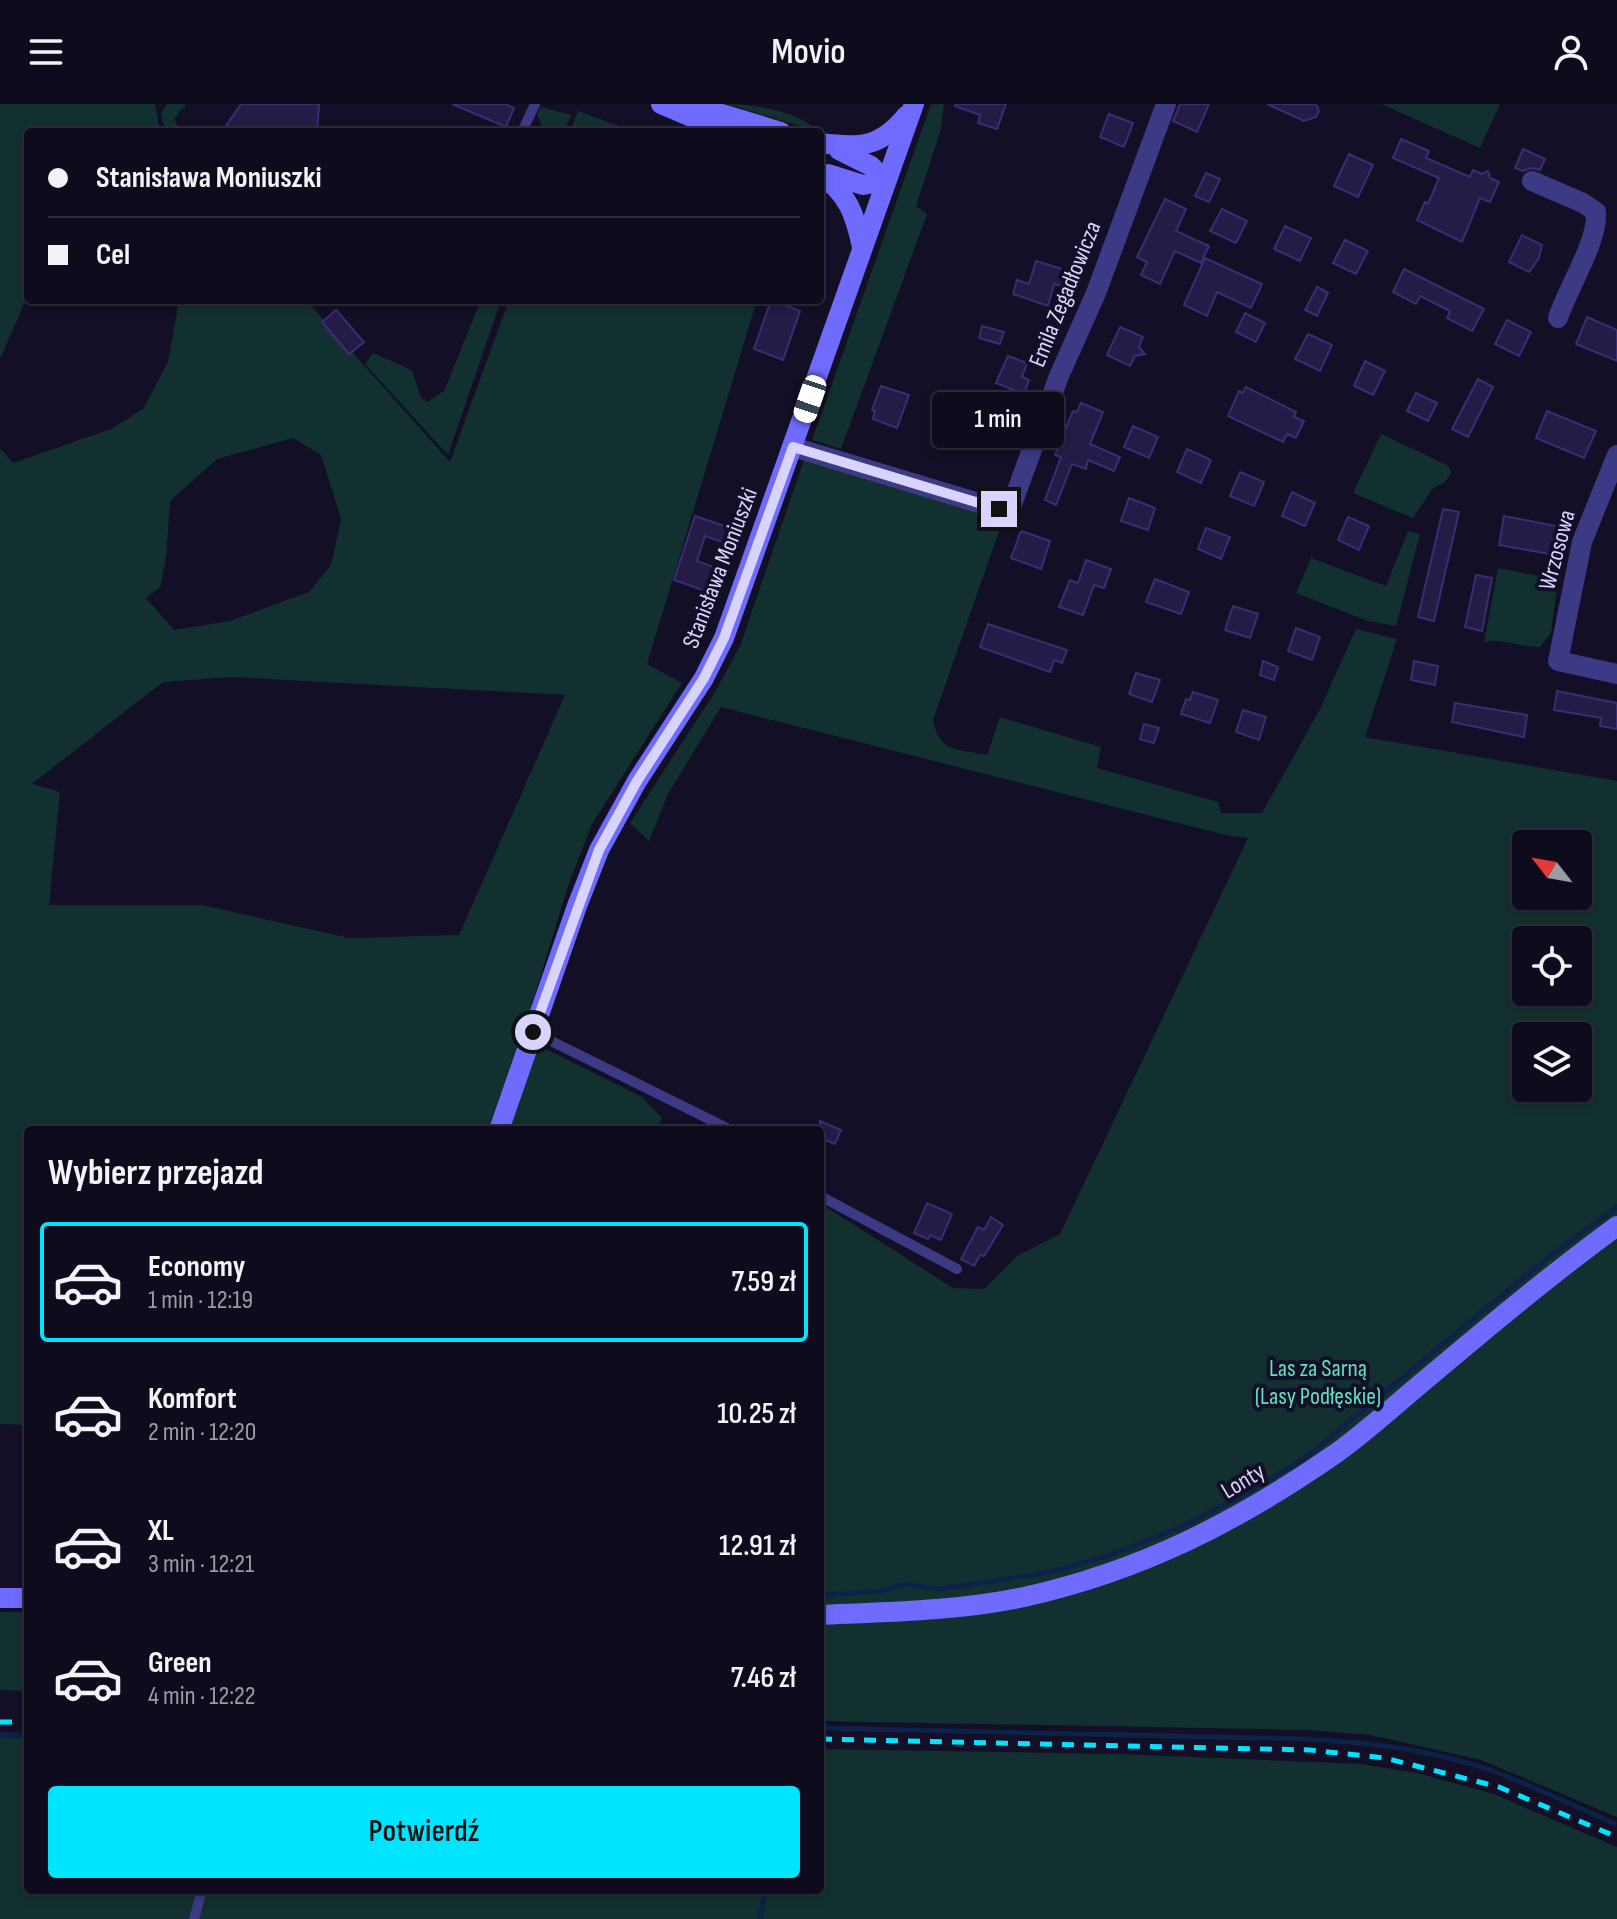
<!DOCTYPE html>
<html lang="pl">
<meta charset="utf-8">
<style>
:root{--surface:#0e0b1c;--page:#1c1929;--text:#f1f3f6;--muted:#9b9ba3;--line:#2e2b3b;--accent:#00e5ff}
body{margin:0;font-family:"Sofia Sans Condensed",sans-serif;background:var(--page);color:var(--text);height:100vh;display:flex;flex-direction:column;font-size:30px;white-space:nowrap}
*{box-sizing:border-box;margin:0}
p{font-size:26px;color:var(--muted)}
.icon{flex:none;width:44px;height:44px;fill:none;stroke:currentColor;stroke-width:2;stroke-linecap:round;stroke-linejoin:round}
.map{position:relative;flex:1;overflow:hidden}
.details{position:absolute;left:24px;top:1022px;width:800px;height:768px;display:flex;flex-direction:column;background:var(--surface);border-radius:8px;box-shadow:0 4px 12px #0003,0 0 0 2px var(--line)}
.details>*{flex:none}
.banner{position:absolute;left:24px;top:24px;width:800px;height:176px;border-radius:8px;box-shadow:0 4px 12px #0003,0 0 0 2px var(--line);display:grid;align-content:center;height:176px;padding:0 24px;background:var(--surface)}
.needle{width:52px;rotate:301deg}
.controls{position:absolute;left:1512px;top:726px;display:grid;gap:16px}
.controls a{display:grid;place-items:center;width:80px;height:80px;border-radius:8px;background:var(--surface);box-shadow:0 4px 12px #0003,0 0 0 2px var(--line);font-size:40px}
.end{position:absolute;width:36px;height:36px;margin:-18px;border:10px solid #d9d4ff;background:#111;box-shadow:0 0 0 4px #111}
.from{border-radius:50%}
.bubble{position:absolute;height:56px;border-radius:8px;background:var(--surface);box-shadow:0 4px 12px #0003,0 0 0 2px var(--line);font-size:26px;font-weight:600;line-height:56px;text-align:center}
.car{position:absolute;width:24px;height:48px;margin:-24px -12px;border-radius:10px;box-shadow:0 0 6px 2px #0007;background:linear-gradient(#fff 24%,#345 0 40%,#fff 0 76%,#345 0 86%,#fff 0)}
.banner b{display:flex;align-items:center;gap:28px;height:76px;font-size:30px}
.banner b+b{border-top:2px solid var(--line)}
.banner i{width:20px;height:20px;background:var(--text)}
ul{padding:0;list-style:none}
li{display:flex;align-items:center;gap:24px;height:120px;margin:0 16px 12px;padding:0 8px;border:4px solid transparent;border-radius:8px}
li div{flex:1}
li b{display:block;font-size:30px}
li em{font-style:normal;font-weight:600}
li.on{border-color:var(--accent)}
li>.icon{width:72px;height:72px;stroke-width:1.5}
h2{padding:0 24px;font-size:36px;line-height:96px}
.action{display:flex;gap:16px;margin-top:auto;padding:16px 24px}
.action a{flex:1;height:92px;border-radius:8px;background:var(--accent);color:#111;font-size:32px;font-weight:600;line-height:92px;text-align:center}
header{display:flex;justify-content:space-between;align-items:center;height:104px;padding:0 24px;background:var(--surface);font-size:36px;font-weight:600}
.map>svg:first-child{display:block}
</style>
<header><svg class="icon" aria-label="menu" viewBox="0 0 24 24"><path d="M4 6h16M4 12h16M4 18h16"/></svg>Movio<svg class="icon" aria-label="person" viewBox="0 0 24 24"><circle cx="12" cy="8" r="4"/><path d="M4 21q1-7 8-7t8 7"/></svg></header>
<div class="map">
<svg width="1617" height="1815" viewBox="0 0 1617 1815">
<rect width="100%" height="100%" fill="#130f26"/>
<g fill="#12302f" fill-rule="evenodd">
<polygon points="0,0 155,0 160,28 28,28 28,191 0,255"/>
<polygon points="167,0 186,0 174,15 181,28 165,28 161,9"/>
<path d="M726 0C752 0 800 7 817 27Z"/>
<polygon points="931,0 944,0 941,25 916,102 927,110 841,345 812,336"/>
<polygon points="1381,0 1500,0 1480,44"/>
<polygon points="541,3 571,11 564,28 544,28 537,10"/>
<polygon points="578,7 635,28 570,28"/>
<path d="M179 196H306L450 358 509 196H757L647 560 682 579 592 720 568 782 522 933 642 993 662 1014 657 1026H28V1321L0 1320V344L13 359 111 325 143 305 168 258ZM293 334 321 351 341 415 331 461 309 488 230 517 174 526 146 494 160 483 166 455 170 397 217 355ZM233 573 565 591 459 831 349 834 202 801H49L60 688 32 680 163 578Z"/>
<polygon points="481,196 501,196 448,351 365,260 373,249 412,266 421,294 427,298 444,287"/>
<polygon points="1381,330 1449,362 1451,370 1444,379 1433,384 1413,414 1353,389"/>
<path d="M810 352 1003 416 933 616C939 649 959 645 987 651L1000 613 1101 643 1097 664 1218 698 1221 709H1262L1320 605 1356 525 1397 535 1365 633 1617 677V1713L1481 1656 1370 1631 1308 1626 820 1617V1099L953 1184 984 1185 1017 1152 1060 1130 1248 734 1230 732 721 603 668 690 649 737 630 719 715 588 740 542 804 356ZM1526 740H1578V792H1526ZM1526 836H1578V888H1526ZM1526 932H1578V984H1526Z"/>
<polygon points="1408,427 1420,430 1396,522 1368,517 1296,489 1311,454 1386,482"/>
<path d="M1498 464 1558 476 1551 529 1540 543C1521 544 1502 533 1484 538Z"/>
<polygon points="0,1508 28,1508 28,1587 0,1586"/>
<polygon points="0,1633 28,1634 28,1786 820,1786 820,1645 1117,1650 1361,1660 1417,1669 1494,1690 1617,1743 1617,1815 0,1815"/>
</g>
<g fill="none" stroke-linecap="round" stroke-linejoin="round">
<g stroke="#0c2248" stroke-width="5">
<polyline points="820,1491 883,1487 904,1480 940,1485 1051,1468 1113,1450 1181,1423 1247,1389 1305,1354 1546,1155 1617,1103"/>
<path d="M820 1624 1303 1635C1367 1638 1429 1645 1490 1666 1532 1681 1573 1702 1614 1719"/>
<polyline points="0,1631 28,1631"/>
<polyline points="760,1815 765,1786"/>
</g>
</g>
<g fill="#241b47" stroke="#3b2d73" stroke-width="2">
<polygon points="241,0 319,0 317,28 222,28"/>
<polygon points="452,0 505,0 514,4 506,23"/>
<polygon points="955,0 1006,0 997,25 978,19 980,11 955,2"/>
<polygon points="1180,0 1209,0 1197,28 1173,17"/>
<polygon points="1267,0 1316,0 1319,7 1316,13 1304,17"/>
<polygon points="1109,10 1133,19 1124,43 1100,33"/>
<polygon points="1401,35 1429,47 1426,54 1470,73 1473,66 1482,70 1488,67 1490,74 1499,78 1490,98 1480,94 1462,138 1417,116 1425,98 1428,100 1439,74 1393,54"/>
<polygon points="1523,45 1545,55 1540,66 1531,64 1523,67 1515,64"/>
<polygon points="1349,50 1373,61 1358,93 1334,82"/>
<polygon points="1206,69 1220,75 1209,98 1195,92"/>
<polygon points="1165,95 1186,105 1176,127 1209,142 1201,159 1175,147 1160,180 1141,171 1147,158 1137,153"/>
<polygon points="1222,105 1247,117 1236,139 1210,127"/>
<polygon points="1285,122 1311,134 1300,157 1274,145"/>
<polygon points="1522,131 1542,141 1539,154 1529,168 1509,158"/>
<polygon points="1345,136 1368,147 1356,170 1333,159"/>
<polygon points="1205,154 1262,180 1251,204 1217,188 1207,212 1184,201"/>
<polygon points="1036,157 1068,167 1062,182 1054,180 1048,202 1013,190 1017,176 1029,180"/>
<polygon points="1404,165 1484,205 1472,227 1447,214 1450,207 1420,192 1416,200 1393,188"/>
<polygon points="1317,183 1328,189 1317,212 1305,206"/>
<polygon points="771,196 800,207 783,256 754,245"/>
<polygon points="336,206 364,238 349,250 322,218"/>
<polygon points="1245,209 1265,219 1256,238 1236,228"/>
<polygon points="1587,213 1617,226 1617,257 1576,240"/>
<polygon points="1507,216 1531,228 1519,252 1495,240"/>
<polygon points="982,222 1004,228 1000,240 979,234"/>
<polygon points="1120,223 1143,233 1139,243 1145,250 1135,252 1130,262 1107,251"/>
<polygon points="1308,230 1332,241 1320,267 1295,255"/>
<polygon points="1008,252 1027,259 1022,273 1029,276 1024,290 996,279"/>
<polygon points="1365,257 1385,267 1373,291 1354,282"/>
<polygon points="1478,275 1493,283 1468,333 1452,325"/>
<polygon points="881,282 909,291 897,324 873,315 875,307 872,306"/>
<polygon points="1246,283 1296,308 1294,313 1304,317 1296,334 1287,330 1283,338 1228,312 1239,287 1243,289"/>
<polygon points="1416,289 1437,299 1428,317 1407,307"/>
<polygon points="1081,299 1103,308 1090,340 1120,353 1114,367 1088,356 1086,365 1072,360 1056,401 1045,396 1061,353 1055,351 1073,307 1077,308"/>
<polygon points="1547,307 1596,327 1584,354 1536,334"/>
<polygon points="1133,322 1158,333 1149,354 1124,343"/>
<polygon points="1187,345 1211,356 1201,379 1177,368"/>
<polygon points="1240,368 1264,378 1254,402 1230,392"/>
<polygon points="1292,388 1315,399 1305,422 1282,412"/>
<polygon points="1129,394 1155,404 1148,426 1121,417"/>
<polygon points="1443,405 1459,408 1434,517 1418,513"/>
<polygon points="695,412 736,426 731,441 705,432 697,457 722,466 714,490 674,476"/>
<polygon points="1504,412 1556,422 1550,450 1499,441"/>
<polygon points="1348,413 1369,422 1359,446 1338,436"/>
<polygon points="1206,424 1230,433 1221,455 1198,445"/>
<polygon points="1021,427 1050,437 1041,465 1011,454"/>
<polygon points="1086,456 1111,465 1104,484 1094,481 1083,511 1059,503 1070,476 1078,479"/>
<polygon points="1476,471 1492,474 1482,527 1465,523"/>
<polygon points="1155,475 1189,488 1181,510 1146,498"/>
<polygon points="1233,502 1258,510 1250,534 1225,526"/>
<polygon points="988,520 1067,546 1062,559 1054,556 1050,568 980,543"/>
<polygon points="1296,524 1320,533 1312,556 1288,547"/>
<polygon points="1263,557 1278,563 1274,576 1260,571"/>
<polygon points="1414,557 1438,562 1435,581 1411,576"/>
<polygon points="1136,569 1160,576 1152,598 1129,590"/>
<polygon points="1557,587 1617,599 1617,625 1600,622 1601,614 1554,606"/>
<polygon points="1193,588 1218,596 1210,619 1181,610 1186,595 1190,596"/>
<polygon points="1455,599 1527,611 1524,633 1452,618"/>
<polygon points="1243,606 1266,613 1259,636 1236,628"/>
<polygon points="1144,620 1159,624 1154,639 1140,635"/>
<polygon points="820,1017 841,1026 835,1040 820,1034"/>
<polygon points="927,1099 952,1110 941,1136 930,1131 928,1135 914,1129"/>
<polygon points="991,1113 1003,1121 984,1152 980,1151 974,1162 961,1155 978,1123 984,1126"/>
</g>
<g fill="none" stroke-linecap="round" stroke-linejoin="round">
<g stroke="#3d3a85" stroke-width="10">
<polyline points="522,28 535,0"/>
<polyline points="533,928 731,1026"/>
<polyline points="820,1092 957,1165"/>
<polyline points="194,1815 202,1786"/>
</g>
<g stroke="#3d3a85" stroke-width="20">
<path d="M1532 77 1583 99 1596 108C1598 138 1568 183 1558 214"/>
<polyline points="793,343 999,405"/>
<polyline points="1617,351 1582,438 1558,557 1617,570"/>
<polyline points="1012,400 1059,272 1096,189 1166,0"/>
</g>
<g stroke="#6f6bff" stroke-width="20">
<polyline points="661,0 727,28"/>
<polyline points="689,0 781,28"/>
<path d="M820 39C859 44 880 44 906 12"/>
<polyline points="839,46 871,62 886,77"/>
<path d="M820 70C848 90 855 110 862 143"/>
<polyline points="828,70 863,81 886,77"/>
<polyline points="499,1026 577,802 599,746 637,677 704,574 724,534 914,0"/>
<polyline points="0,1494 28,1494"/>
<path d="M820 1511C888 1508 958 1507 1024 1493 1141 1467 1237 1418 1335 1350 1366 1328 1395 1301 1424 1277 1487 1224 1550 1171 1617 1122"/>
</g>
<g stroke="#00e5ff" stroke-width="5" stroke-dasharray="12 10" stroke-linecap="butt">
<polyline points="0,1618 28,1618"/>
<polyline points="820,1635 1310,1646 1385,1654 1499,1683 1617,1733"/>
</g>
</g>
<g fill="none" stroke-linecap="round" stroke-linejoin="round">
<polyline stroke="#d9d4ff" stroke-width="10" points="533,928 599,746 637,677 704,574 724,534 793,343 999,405"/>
</g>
<g text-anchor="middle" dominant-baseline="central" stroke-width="8" stroke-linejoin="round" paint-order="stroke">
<g font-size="24" fill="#d9d4ff" stroke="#130f26">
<text transform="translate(1065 190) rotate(-68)">Emila Zegadłowicza</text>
<text transform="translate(1557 446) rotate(-75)">Wrzosowa</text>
<text transform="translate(720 464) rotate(-69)">Stanisława Moniuszki</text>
<text transform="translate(1243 1377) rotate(-31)">Lonty</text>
</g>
<g font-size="24" fill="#5fe0c0" stroke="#130f26">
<text x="1318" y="1264">Las za Sarną<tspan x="1318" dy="28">(Lasy Podłęskie)</tspan></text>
</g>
</g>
</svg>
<div class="controls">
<a><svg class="needle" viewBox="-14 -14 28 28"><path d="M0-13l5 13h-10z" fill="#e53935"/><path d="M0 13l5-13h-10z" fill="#9b9ba3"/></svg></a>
<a><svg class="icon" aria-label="locate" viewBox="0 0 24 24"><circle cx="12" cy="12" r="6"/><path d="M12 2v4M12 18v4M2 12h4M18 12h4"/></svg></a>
<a><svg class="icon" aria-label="layers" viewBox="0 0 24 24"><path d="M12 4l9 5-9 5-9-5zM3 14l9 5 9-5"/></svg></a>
</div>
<i class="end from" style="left:533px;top:928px"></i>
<i class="end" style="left:999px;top:405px"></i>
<div class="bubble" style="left:932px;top:288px;width:132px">1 min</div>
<i class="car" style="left:810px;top:295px;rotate:199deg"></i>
<div class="banner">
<b><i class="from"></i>Stanisława Moniuszki</b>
<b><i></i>Cel</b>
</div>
<section class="details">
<h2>Wybierz przejazd</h2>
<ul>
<li class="on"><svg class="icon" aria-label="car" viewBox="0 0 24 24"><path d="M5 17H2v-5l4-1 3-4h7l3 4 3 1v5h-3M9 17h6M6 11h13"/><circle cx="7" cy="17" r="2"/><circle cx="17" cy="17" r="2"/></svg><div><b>Economy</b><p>1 min · 12:19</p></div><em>7.59 zł</em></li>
<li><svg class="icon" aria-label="car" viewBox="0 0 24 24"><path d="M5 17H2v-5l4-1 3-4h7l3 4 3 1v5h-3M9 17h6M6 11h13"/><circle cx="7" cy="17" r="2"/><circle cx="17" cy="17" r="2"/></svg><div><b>Komfort</b><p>2 min · 12:20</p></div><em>10.25 zł</em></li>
<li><svg class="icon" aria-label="car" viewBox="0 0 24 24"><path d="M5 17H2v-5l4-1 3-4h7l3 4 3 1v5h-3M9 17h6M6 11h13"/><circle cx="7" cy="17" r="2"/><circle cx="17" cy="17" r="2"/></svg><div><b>XL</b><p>3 min · 12:21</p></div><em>12.91 zł</em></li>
<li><svg class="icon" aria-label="car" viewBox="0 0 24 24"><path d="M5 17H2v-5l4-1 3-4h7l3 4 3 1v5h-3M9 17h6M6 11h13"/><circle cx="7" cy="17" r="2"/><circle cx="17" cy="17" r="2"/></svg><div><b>Green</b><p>4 min · 12:22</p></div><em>7.46 zł</em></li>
</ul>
<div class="action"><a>Potwierdź</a></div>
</section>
</div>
